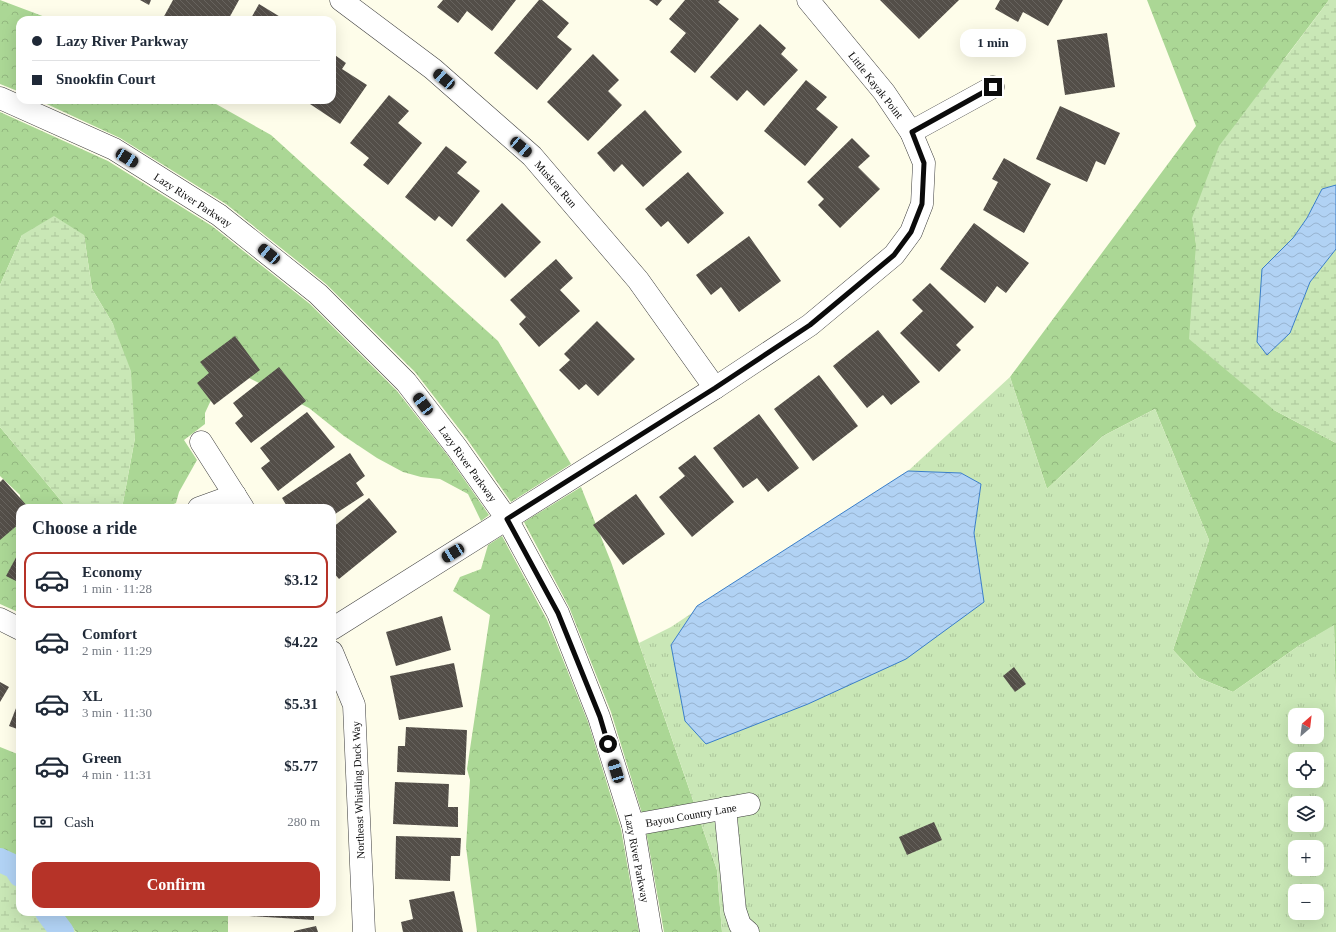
<!DOCTYPE html>
<meta charset="utf-8">
<style>
:root{--surface:#fff;--page:#f2f2f3;--text:#1f2937;--muted:#747a83;--line:#e0e1e3;--accent:#b63328}
body{margin:0;font-family:"Times New Roman",serif;background:var(--page);color:var(--text);height:100vh;display:flex;flex-direction:column;font-size:15px;white-space:nowrap}
*{box-sizing:border-box;margin:0}
p{font-size:13px;color:var(--muted)}
.icon{flex:none;width:22px;height:22px;fill:none;stroke:currentColor;stroke-width:2;stroke-linecap:round;stroke-linejoin:round}
.map{position:relative;flex:1;overflow:hidden}
.sheet{position:absolute;left:16px;top:504px;width:320px;height:412px;display:flex;flex-direction:column;background:var(--surface);border-radius:12px;box-shadow:0 4px 16px #0002}
.sheet>*{flex:none}
.banner{position:absolute;left:16px;top:16px;width:320px;height:88px;border-radius:12px;box-shadow:0 4px 16px #0002;display:grid;align-content:center;height:88px;padding:0 16px;background:var(--surface)}
.needle{width:26px;rotate:28deg}
.controls{position:absolute;left:1288px;top:708px;display:grid;gap:8px}
.controls a{display:grid;place-items:center;width:36px;height:36px;border-radius:8px;background:var(--surface);box-shadow:0 4px 16px #0002;font-size:20px}
.end{position:absolute;width:18px;height:18px;margin:-9px;border:5px solid #0b0b0b;background:#fff;box-shadow:0 0 0 2px #fff}
.from{border-radius:50%}
.bubble{position:absolute;height:28px;border-radius:12px;background:var(--surface);box-shadow:0 4px 16px #0002;font-size:13px;font-weight:600;line-height:28px;text-align:center}
.car{position:absolute;width:12px;height:24px;margin:-12px -6px;border-radius:5px;box-shadow:0 0 3px 1px #0007;background:linear-gradient(#222 24%,#8ab4d8 0 40%,#222 0 76%,#8ab4d8 0 86%,#222 0)}
.banner b{display:flex;align-items:center;gap:14px;height:38px;font-size:15px}
.banner b+b{border-top:1px solid var(--line)}
.banner i{width:10px;height:10px;background:var(--text)}
ul{padding:0;list-style:none}
li{display:flex;align-items:center;gap:12px;height:56px;margin:0 8px 6px;padding:0 8px;border:2px solid transparent;border-radius:12px}
li div{flex:1}
li b{display:block;font-size:15px}
li em{font-style:normal;font-weight:600}
li.selected{border-color:var(--accent)}
li>.icon{width:36px;height:36px;stroke-width:1.5}
h2{padding:0 16px;font-size:18px;line-height:48px}
.pay{display:flex;align-items:center;gap:10px;height:44px;padding:0 16px;font-size:15px}
.pay p{margin-inline-start:auto}
.primary-button{display:flex;gap:8px;margin-top:auto;padding:8px 16px}
.primary-button a{flex:1;height:46px;border-radius:12px;background:var(--accent);color:#fff;font-size:16px;font-weight:600;line-height:46px;text-align:center}
.map>svg:first-child{display:block}
</style>
<div class="map">
<svg width="1336" height="932" viewBox="0 0 1336 932">
<defs>
<pattern id="forest-crowns" width="20" height="18" patternUnits="userSpaceOnUse"><rect width="20" height="18" fill="#abd795"/><path d="M2 6a3 3 0 1 1 6 0M12 15a3 3 0 1 1 6 0" fill="none" stroke="#92b77f"/></pattern>
<pattern id="wetland-marsh" width="20" height="14" patternUnits="userSpaceOnUse"><rect width="20" height="14" fill="#c9e7b6"/><path d="M1 5h8M5 5V1M11 12h8M15 12V8" fill="none" stroke="#abc59b"/></pattern>
<pattern id="park-tufts" width="24" height="20" patternUnits="userSpaceOnUse"><rect width="24" height="20" fill="#c9e7b6"/><path d="M3 7l-1-3M5 7V3M7 7l1-3M15 17l-1-3M17 17v-4M19 17l1-3" fill="none" stroke="#abc59b"/></pattern>
<pattern id="water-waves" width="16" height="10" patternUnits="userSpaceOnUse"><rect width="16" height="10" fill="#b1d2f4"/><path d="M0 5q4-4 8 0t8 0" fill="none" stroke="#97b3d0"/></pattern>
<pattern id="building-back-hatch" width="6" height="6" patternUnits="userSpaceOnUse"><rect width="6" height="6" fill="#534e48"/><path d="M-1 5l2 2M0 0l6 6M5-1l2 2" fill="none" stroke="#67635e"/></pattern>
</defs>
<rect width="100%" height="100%" fill="#fefdea"/>
<g fill="url(#forest-crowns)">
<polygon points="0,0 53,20 20,20 20,92 0,84"/>
<polygon points="1147,0 1329,0 1285,58 1193,218 1196,244 1274,410 1336,443 1336,710 1334,626 1300,645 1233,692 1199,678 1173,650 1209,540 1155,409 1103,436 1047,489 1010,377 1196,126"/>
<polygon points="38,100 209,100 271,135 498,341 571,464 511,502 467,439 415,372 326,284 226,204 120,138"/>
<polygon points="0,112 108,161 212,226 310,304 397,391 448,456 489,515 481,521 468,494 440,479 421,477 403,472 377,458 344,436 309,408 245,376 218,385 205,413 205,424 184,440 197,460 179,492 176,503 164,508 122,508 135,438 113,324 92,289 84,235 22,235 0,285"/>
<polygon points="0,427 67,508 21,508 20,495 0,476"/>
<polygon points="581,487 611,562 717,870 722,932 664,932 644,820 611,712 569,607 524,522"/>
<polygon points="20,510 20,613 0,604 0,536"/>
<polygon points="502,536 547,620 588,722 621,829 639,932 477,932 466,847 470,780 467,769 490,615 453,591 460,577 481,569 488,545"/>
<polygon points="0,747 20,755 20,865 0,848"/>
<polygon points="61,912 228,912 228,932 76,932"/>
</g>
<g fill="url(#wetland-marsh)">
<polygon points="1329,0 1336,0 1336,185 1322,189 1307,218 1293,238 1262,269 1290,333 1310,282 1336,249 1336,443 1274,410 1189,339 1196,244 1192,218 1219,146"/>
<polygon points="54,216 84,235 92,289 113,324 131,371 135,438 122,508 67,508 0,427 0,285 22,235"/>
<polygon points="0,848 20,865 20,912 61,912 76,932 0,932"/>
</g>
<path fill="url(#park-tufts)" fill-rule="evenodd" d="M1010 377 1047 489 1103 436 1155 409 1209 540 1173 650 1199 678 1233 692 1300 645 1334 625 1336 710V932H722L717 870 639 643 671 627 692 613 671 645 984 602 974 533 981 484 961 473 908 471ZM1295 715H1317V737H1295ZM1295 759H1317V781H1295ZM1295 803H1317V825H1295ZM1295 847H1317V869H1295ZM1295 891H1317V913H1295Z"/>
<g fill="url(#water-waves)" stroke="#3a7ec8">
<polygon points="1336,185 1336,249 1310,282 1290,333 1267,355 1257,342 1262,269 1293,238 1307,218 1322,189"/>
<polygon points="908,471 961,473 981,484 974,533 984,602 906,659 808,704 706,744 685,721 671,645 697,606"/>
</g>
<g fill="none" stroke-linecap="round" stroke-linejoin="round">
<g stroke="#b1d2f4" stroke-width="24">
<polyline points="0,860 15,867 20,875"/>
<polyline points="47,912 62,932"/>
</g>
</g>
<g fill="url(#building-back-hatch)">
<polygon points="140,0 151,0 149,5"/>
<polygon points="173,0 239,0 228,20 162,20"/>
<polygon points="443,0 516,0 492,31 467,11 458,23 437,7"/>
<polygon points="539,0 542,0 569,23 557,37 572,49 537,90 494,53"/>
<polygon points="649,0 662,0 657,6"/>
<polygon points="685,0 720,0 718,2 739,19 695,73 670,52 686,33 669,19"/>
<polygon points="880,0 959,0 919,39"/>
<polygon points="1000,0 1063,0 1048,26 1023,12 1018,22 995,9"/>
<polygon points="259,4 282,18 280,20 250,20"/>
<polygon points="760,24 786,48 781,54 798,70 764,106 747,90 737,101 710,77"/>
<polygon points="1107,33 1115,87 1065,95 1057,40"/>
<polygon points="332,53 346,63 342,69 367,85 340,124 304,100 332,100"/>
<polygon points="593,54 619,80 608,91 622,105 588,141 547,102"/>
<polygon points="806,80 827,97 816,109 838,127 805,166 764,131"/>
<polygon points="389,95 409,111 398,123 422,143 388,185 363,165 369,158 350,143"/>
<polygon points="1060,106 1120,133 1105,165 1096,161 1087,182 1036,159"/>
<polygon points="645,110 682,152 643,187 622,164 614,172 597,153"/>
<polygon points="852,138 870,156 858,167 880,189 840,228 818,205 824,199 807,182"/>
<polygon points="446,146 467,162 457,173 480,191 452,227 439,216 435,221 405,197"/>
<polygon points="1004,158 1051,184 1024,233 983,210 998,182 992,179"/>
<polygon points="688,172 724,213 688,244 668,221 661,227 645,209"/>
<polygon points="502,203 541,242 505,278 466,240"/>
<polygon points="974,223 1029,263 1006,293 997,286 985,303 940,269"/>
<polygon points="749,236 781,281 739,312 721,287 711,295 696,275"/>
<polygon points="556,259 573,278 560,290 580,311 539,347 519,324 526,317 510,300"/>
<polygon points="930,283 974,327 956,345 961,350 939,372 900,333 923,311 912,300"/>
<polygon points="597,321 635,359 598,396 586,384 579,390 559,370 570,360 564,354"/>
<polygon points="878,330 920,382 891,405 883,395 867,408 833,366"/>
<polygon points="235,336 260,370 214,405 197,383 209,373 200,362"/>
<polygon points="279,367 306,401 251,443 235,423 243,416 233,403"/>
<polygon points="819,375 858,426 813,461 774,409"/>
<polygon points="307,412 335,447 278,491 261,468 270,461 260,448"/>
<polygon points="759,414 799,468 768,492 757,478 743,488 713,448"/>
<polygon points="350,453 365,476 356,483 364,495 332,516 332,508 288,508 282,498"/>
<polygon points="695,455 734,502 692,537 659,497 685,476 678,468"/>
<polygon points="3,479 29,508 20,508 20,523 0,540 0,482"/>
<polygon points="636,494 665,534 623,565 593,525"/>
<polygon points="369,498 397,532 339,579 332,571 332,528"/>
<polygon points="20,550 20,583 6,576"/>
<polygon points="442,616 451,650 396,666 386,632"/>
<polygon points="454,663 463,707 399,720 390,676"/>
<polygon points="1014,667 1026,684 1015,692 1003,676"/>
<polygon points="0,682 9,687 0,702"/>
<polygon points="20,698 20,730 9,726"/>
<polygon points="406,727 467,730 465,775 397,772 398,746 405,746"/>
<polygon points="395,782 449,784 448,807 458,807 458,827 393,824"/>
<polygon points="934,822 942,840 907,855 899,837"/>
<polygon points="396,836 461,838 460,856 451,856 450,881 395,879"/>
<polygon points="454,891 463,932 403,932 401,922 413,919 409,900"/>
<polygon points="249,912 314,912 314,920 249,916"/>
<polygon points="316,926 318,932 294,932 294,931"/>
</g>
<g fill="none" stroke-linecap="round" stroke-linejoin="round">
<defs>
<g id="minor">
<polyline points="341,0 433,69 532,156 638,280 715,388"/>
<polyline points="0,98 114,149 219,215 318,294 406,382 457,448 507,519 558,613 599,717 633,825 651,932"/>
<polyline points="911,132 993,87"/>
<polyline points="201,442 243,508"/>
<polyline points="199,508 235,495"/>
<polyline points="0,619 20,629"/>
<polyline points="332,629 715,388 810,325 894,255 911,232 922,204 924,163 911,132 884,92 808,0"/>
<polyline points="332,652 354,705 364,932"/>
<polyline points="725,808 735,910 740,925 748,932"/>
<polyline points="633,825 749,804"/>
</g>
</defs>
<use href="#minor" stroke="#3e3e3e" stroke-width="23"/>
<use href="#minor" stroke="#fff" stroke-width="22"/>
</g>
<g fill="none" stroke-linecap="round" stroke-linejoin="round">
<polyline stroke="#0b0b0b" stroke-width="5" points="608,744 600,717 558,613 507,519 715,388 810,325 894,255 911,232 922,204 924,163 912,132 993,87"/>
</g>
<g text-anchor="middle" dominant-baseline="central" stroke-width="4" stroke-linejoin="round" paint-order="stroke">
<g font-size="11" fill="#0b0b0b" stroke="#fff">
<text transform="translate(876 85) rotate(52)">Little Kayak Point</text>
<text transform="translate(556 184) rotate(49)">Muskrat Run</text>
<text transform="translate(193 200) rotate(33)">Lazy River Parkway</text>
<text transform="translate(468 464) rotate(54)">Lazy River Parkway</text>
<text transform="translate(358 790) rotate(-92)">Northeast Whistling Duck Way</text>
<text transform="translate(691 815) rotate(-10)">Bayou Country Lane</text>
<text transform="translate(637 858) rotate(79)">Lazy River Parkway</text>
</g>
</g>
</svg>
<div class="controls">
<a><svg class="needle" viewBox="-14 -14 28 28"><path d="M0-13l5 13h-10z" fill="#e53935"/><path d="M0 13l5-13h-10z" fill="#747a83"/></svg></a>
<a><svg class="icon" aria-label="locate" viewBox="0 0 24 24"><circle cx="12" cy="12" r="6"/><path d="M12 2v4M12 18v4M2 12h4M18 12h4"/></svg></a>
<a><svg class="icon" aria-label="layers" viewBox="0 0 24 24"><path d="M12 4l9 5-9 5-9-5zM3 14l9 5 9-5"/></svg></a>
<a>+</a>
<a>−</a>
</div>
<i class="end from" style="left:608px;top:744px"></i>
<i class="end" style="left:993px;top:87px"></i>
<div class="bubble" style="left:960px;top:29px;width:66px">1 min</div>
<i class="car" style="left:444px;top:79px;rotate:311deg"></i>
<i class="car" style="left:521px;top:147px;rotate:131deg"></i>
<i class="car" style="left:127px;top:158px;rotate:122deg"></i>
<i class="car" style="left:269px;top:254px;rotate:309deg"></i>
<i class="car" style="left:423px;top:404px;rotate:323deg"></i>
<i class="car" style="left:453px;top:553px;rotate:238deg"></i>
<i class="car" style="left:616px;top:771px;rotate:343deg"></i>
<div class="banner">
<b><i class="from"></i>Lazy River Parkway</b>
<b><i></i>Snookfin Court</b>
</div>
<section class="sheet">
<h2>Choose a ride</h2>
<ul>
<li class="selected"><svg class="icon" aria-label="car" viewBox="0 0 24 24"><path d="M5 17H2v-5l4-1 3-4h7l3 4 3 1v5h-3M9 17h6M6 11h13"/><circle cx="7" cy="17" r="2"/><circle cx="17" cy="17" r="2"/></svg><div><b>Economy</b><p>1 min · 11:28</p></div><em>$3.12</em></li>
<li><svg class="icon" aria-label="car" viewBox="0 0 24 24"><path d="M5 17H2v-5l4-1 3-4h7l3 4 3 1v5h-3M9 17h6M6 11h13"/><circle cx="7" cy="17" r="2"/><circle cx="17" cy="17" r="2"/></svg><div><b>Comfort</b><p>2 min · 11:29</p></div><em>$4.22</em></li>
<li><svg class="icon" aria-label="car" viewBox="0 0 24 24"><path d="M5 17H2v-5l4-1 3-4h7l3 4 3 1v5h-3M9 17h6M6 11h13"/><circle cx="7" cy="17" r="2"/><circle cx="17" cy="17" r="2"/></svg><div><b>XL</b><p>3 min · 11:30</p></div><em>$5.31</em></li>
<li><svg class="icon" aria-label="car" viewBox="0 0 24 24"><path d="M5 17H2v-5l4-1 3-4h7l3 4 3 1v5h-3M9 17h6M6 11h13"/><circle cx="7" cy="17" r="2"/><circle cx="17" cy="17" r="2"/></svg><div><b>Green</b><p>4 min · 11:31</p></div><em>$5.77</em></li>
</ul>
<div class="pay"><svg class="icon" aria-label="cash" viewBox="0 0 24 24"><path d="M3 7h18v10H3z"/><circle cx="12" cy="12" r="2"/></svg>Cash<p>280 m</p></div>
<div class="primary-button"><a>Confirm</a></div>
</section>
</div>
